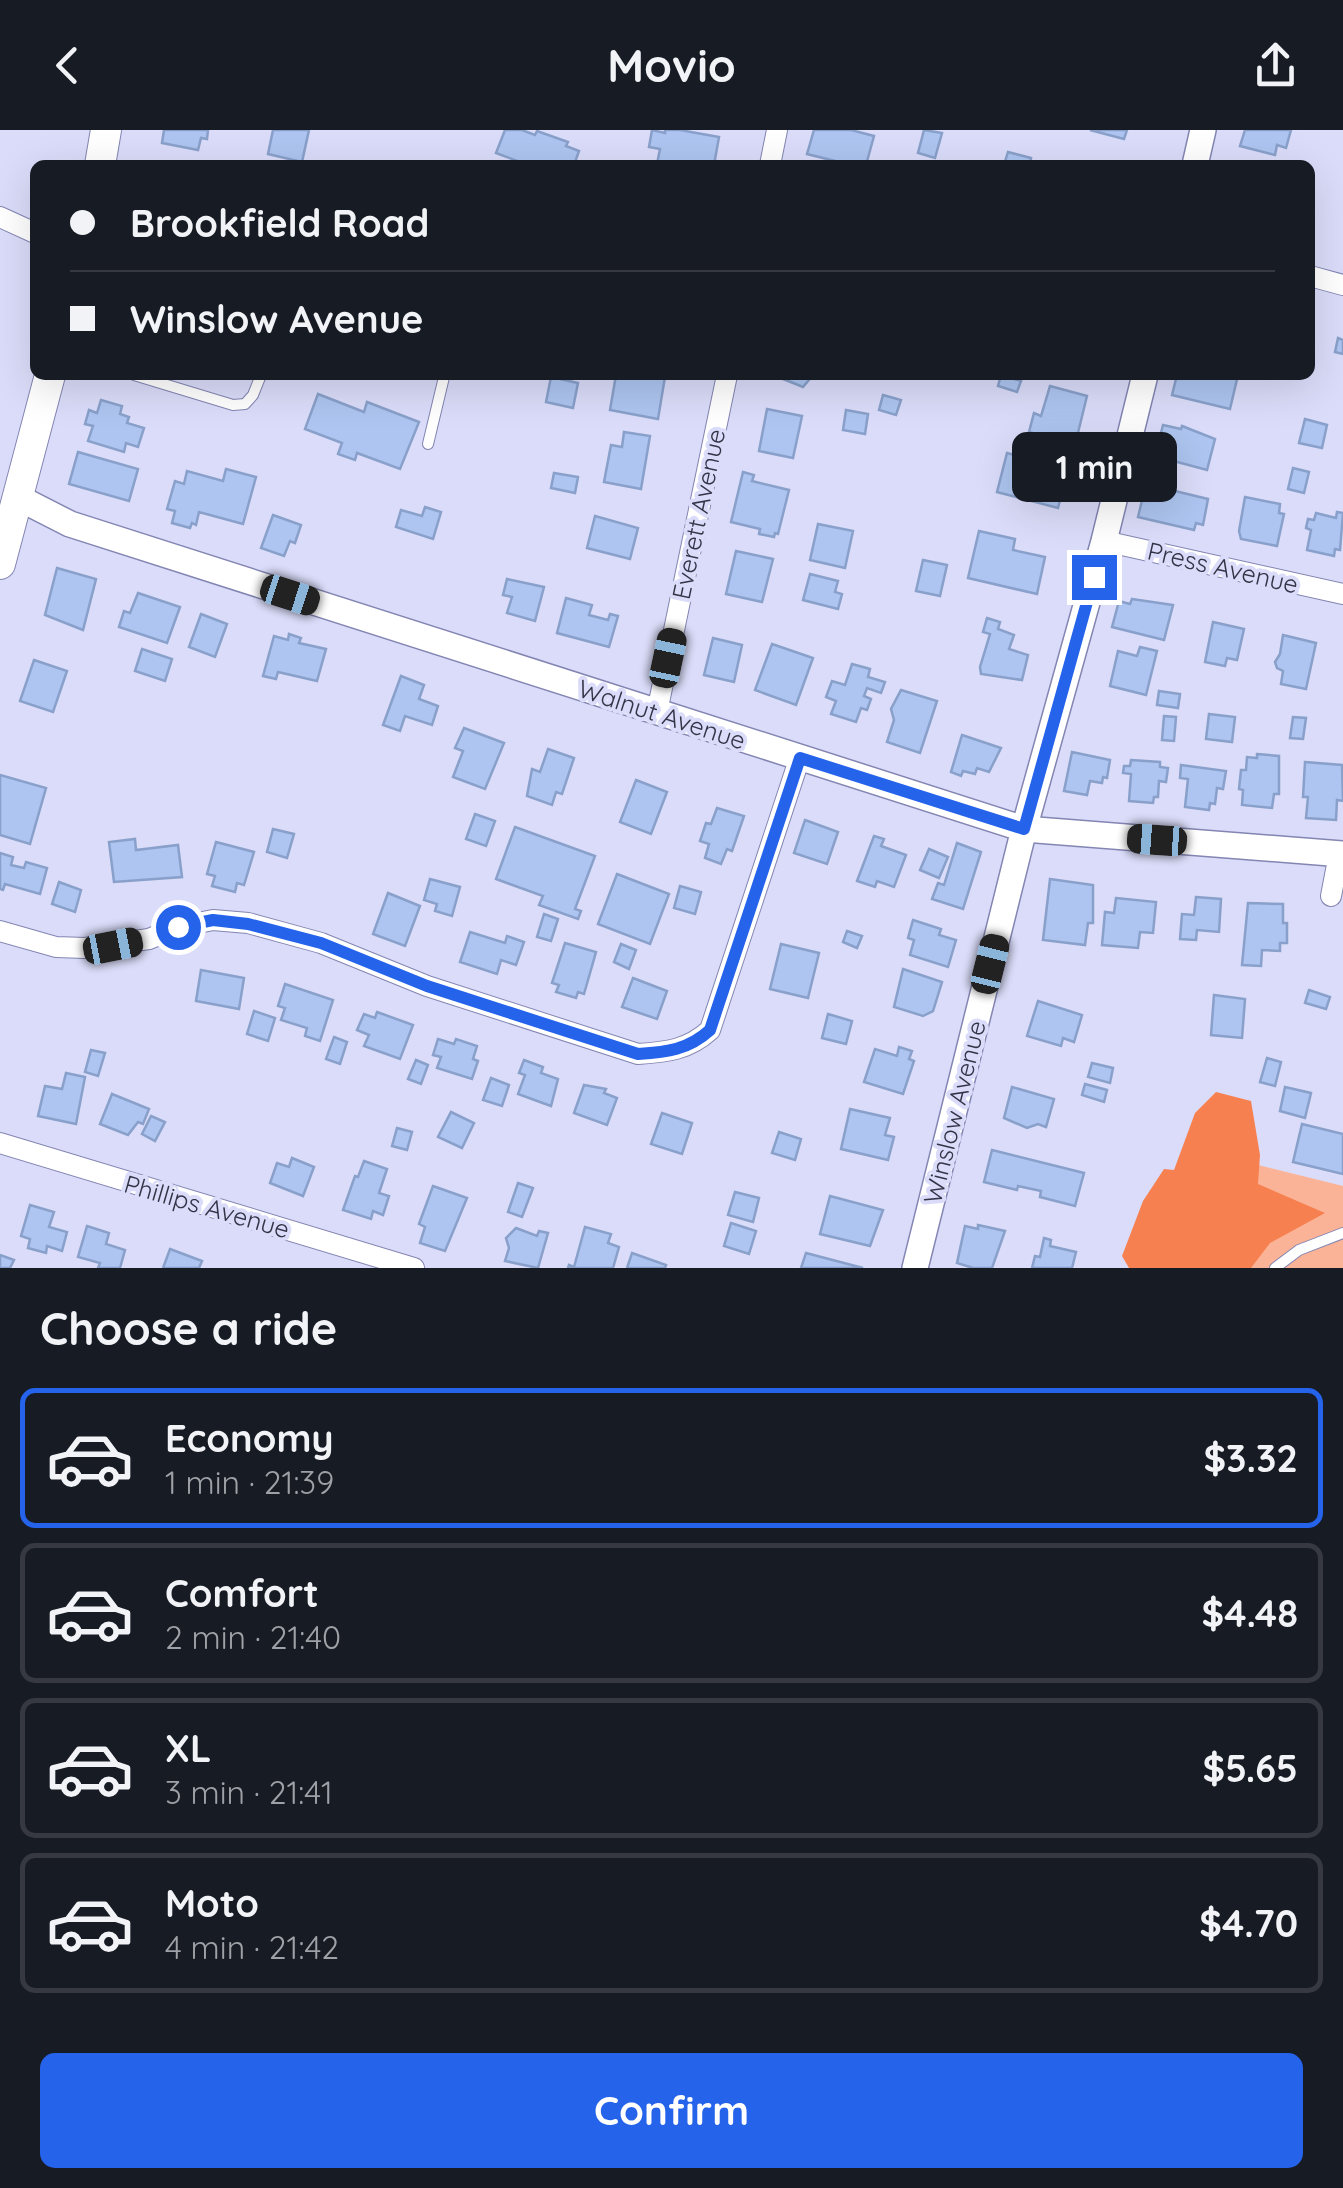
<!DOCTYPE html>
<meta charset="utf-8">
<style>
:root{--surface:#171b24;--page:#20242c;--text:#f1f3f6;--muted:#9ea1a6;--line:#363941;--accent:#2563eb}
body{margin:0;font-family:Quicksand,sans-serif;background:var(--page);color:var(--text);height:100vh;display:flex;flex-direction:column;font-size:38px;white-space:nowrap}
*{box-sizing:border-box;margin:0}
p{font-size:32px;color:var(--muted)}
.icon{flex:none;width:55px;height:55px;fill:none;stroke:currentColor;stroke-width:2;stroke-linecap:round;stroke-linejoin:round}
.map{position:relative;height:1138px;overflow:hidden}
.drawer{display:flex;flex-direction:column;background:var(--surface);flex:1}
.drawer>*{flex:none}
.banner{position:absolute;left:30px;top:30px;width:1285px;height:220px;border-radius:15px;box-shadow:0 10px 40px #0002;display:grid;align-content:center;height:220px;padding:0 40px;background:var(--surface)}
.end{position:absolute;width:45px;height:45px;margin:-22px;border:12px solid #2563eb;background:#fff;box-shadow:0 0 0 5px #fff}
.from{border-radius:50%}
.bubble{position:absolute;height:70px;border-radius:15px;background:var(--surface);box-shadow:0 10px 40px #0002;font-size:32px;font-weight:800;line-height:70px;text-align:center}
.car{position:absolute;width:30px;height:60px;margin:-30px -15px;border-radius:12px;box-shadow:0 0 8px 2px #0007;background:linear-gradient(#222 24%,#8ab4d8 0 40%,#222 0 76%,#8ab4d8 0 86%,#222 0)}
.banner b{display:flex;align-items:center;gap:35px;height:95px;font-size:38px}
.banner b+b{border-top:2px solid var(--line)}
.banner i{width:25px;height:25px;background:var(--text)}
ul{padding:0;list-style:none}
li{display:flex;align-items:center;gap:30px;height:140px;margin:0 20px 15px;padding:0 20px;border:5px solid var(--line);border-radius:15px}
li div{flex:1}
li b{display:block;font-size:38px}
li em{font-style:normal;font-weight:800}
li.selected{border-color:var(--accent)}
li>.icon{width:90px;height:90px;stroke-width:1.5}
h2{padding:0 40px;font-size:45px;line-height:120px}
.button{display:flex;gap:20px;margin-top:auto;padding:20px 40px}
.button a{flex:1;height:115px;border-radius:15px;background:var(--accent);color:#fff;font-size:40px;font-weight:800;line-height:115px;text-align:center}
header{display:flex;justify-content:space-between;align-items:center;height:130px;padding:0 40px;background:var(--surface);font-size:45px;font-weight:800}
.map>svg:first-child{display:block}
</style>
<header><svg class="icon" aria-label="back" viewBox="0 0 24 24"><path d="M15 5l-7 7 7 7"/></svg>Movio<svg class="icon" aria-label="share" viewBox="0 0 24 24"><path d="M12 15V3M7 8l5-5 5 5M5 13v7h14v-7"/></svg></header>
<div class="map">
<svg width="1343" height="1138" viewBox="0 0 1343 1138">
<rect width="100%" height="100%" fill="#dadcf9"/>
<polygon fill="#fab397" points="1234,1029 1343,1056 1343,1138 1210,1138"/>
<polygon fill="#f78050" points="1216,962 1251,971 1260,1025 1258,1054 1325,1083 1270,1113 1251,1138 1129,1138 1122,1126 1143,1071 1164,1039 1174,1040 1195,983"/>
<g fill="#adc5f0" stroke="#89a0ca" stroke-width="2.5">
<polygon points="164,0 208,0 207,9 201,8 198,20 162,13"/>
<polygon points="273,0 309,0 302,32 268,24"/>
<polygon points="505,0 522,0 535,5 537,1 568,12 566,16 579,21 574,35 528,35 496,23"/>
<polygon points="652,0 665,3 665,0 680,0 719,7 714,35 657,34 660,19 649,17"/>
<polygon points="814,0 851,0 874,6 866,35 851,35 807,24"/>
<polygon points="924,0 942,3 935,28 918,23"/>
<polygon points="1090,0 1127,0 1124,9"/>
<polygon points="1245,0 1291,0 1286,18 1277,15 1275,25 1240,16"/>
<polygon points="1008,22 1031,28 1030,35 1004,35"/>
<polygon points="1338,208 1343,210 1343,224 1335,222"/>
<polygon points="616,245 665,247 658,289 610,280"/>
<polygon points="773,245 813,245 803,257"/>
<polygon points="1001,245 1021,251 1017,262 998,256"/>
<polygon points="1177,245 1238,245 1230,279 1172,265"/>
<polygon points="551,247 578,253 573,278 546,272"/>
<polygon points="1050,256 1087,266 1075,315 1029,302 1034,283 1041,286"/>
<polygon points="318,264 364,282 367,272 419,292 400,339 357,323 355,330 338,324 342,313 305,299"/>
<polygon points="883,265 901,270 896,285 879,280"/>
<polygon points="101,270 122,276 120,284 129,287 127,293 144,298 138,317 126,313 124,322 88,311 93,296 85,294 89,280 97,283"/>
<polygon points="767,279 802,286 793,328 759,321"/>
<polygon points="846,280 868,284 865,304 843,300"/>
<polygon points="1305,289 1327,295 1322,318 1299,313"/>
<polygon points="1163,295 1181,299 1182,296 1215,309 1207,340 1155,326"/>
<polygon points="624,302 650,306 641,359 604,352 611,315 622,317"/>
<polygon points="78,322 138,339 129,371 69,354"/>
<polygon points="1007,323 1068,339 1058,378 997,362"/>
<polygon points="1293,338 1309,342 1304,363 1288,359"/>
<polygon points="226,339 256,347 243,394 199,382 196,395 192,393 190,398 172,393 175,381 167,379 175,351 184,354 187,341 223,351"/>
<polygon points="743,342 754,345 752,351 789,360 778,404 775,403 774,407 759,404 760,399 731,392"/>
<polygon points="554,343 578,347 575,363 551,358"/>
<polygon points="1146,354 1208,369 1203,395 1196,393 1194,400 1138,387"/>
<polygon points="1245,367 1280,374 1279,383 1284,384 1277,416 1241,409 1239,401"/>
<polygon points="425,377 441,382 433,409 396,397 401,380 422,386"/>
<polygon points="1337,382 1343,383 1340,420 1335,419 1334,426 1307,420 1311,400 1306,398 1308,389 1314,390 1316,383 1336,388"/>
<polygon points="273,385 301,395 295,413 290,411 284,426 261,418"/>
<polygon points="595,386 638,398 630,429 587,418"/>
<polygon points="818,394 853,401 845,438 810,430"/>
<polygon points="979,401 1015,409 1013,420 1045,427 1037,464 968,448"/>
<polygon points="736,421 773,429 762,472 726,464"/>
<polygon points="923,430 947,435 940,466 916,461"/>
<polygon points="57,438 96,449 83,500 45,485"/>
<polygon points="810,444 838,451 835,462 842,464 838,479 803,470"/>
<polygon points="507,449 544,457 535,491 507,483 512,467 503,465"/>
<polygon points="138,463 180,477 167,513 119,497 124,481 130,483"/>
<polygon points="566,468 592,475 589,485 608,490 610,484 618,486 609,517 557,503"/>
<polygon points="1132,469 1173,475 1164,510 1112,497 1119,471 1130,474"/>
<polygon points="201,484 227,494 215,527 189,517"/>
<polygon points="987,488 1000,492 998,499 1014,505 1009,519 1028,525 1022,550 981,544 980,537 990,504 983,502"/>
<polygon points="1213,492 1244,499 1237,530 1227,528 1225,536 1205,532"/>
<polygon points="289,504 301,508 299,513 326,519 317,551 278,542 276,549 263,546 274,506 288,510"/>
<polygon points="1283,505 1316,513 1306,559 1281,554 1283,541 1277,538 1275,532 1280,524"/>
<polygon points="713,508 742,515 734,552 704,545"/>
<polygon points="772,514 813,528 796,575 755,560"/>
<polygon points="1140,517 1157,521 1146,565 1110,556 1118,521 1137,526"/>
<polygon points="142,519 172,529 165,551 135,541"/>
<polygon points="34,530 67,541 53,582 20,571"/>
<polygon points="852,534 870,539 868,547 885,552 881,563 867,558 864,566 871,569 867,580 861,578 856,592 831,584 836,571 826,567 832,551 845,555"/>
<polygon points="401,546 424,555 419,569 438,576 432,595 405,586 400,601 383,595"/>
<polygon points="901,560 937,571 920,623 887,612 894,590 891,579"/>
<polygon points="1159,561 1180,564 1178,578 1157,575"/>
<polygon points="1209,584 1235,587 1232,612 1206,609"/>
<polygon points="1164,586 1176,587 1174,611 1162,610"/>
<polygon points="1293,587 1306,588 1303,609 1290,608"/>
<polygon points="464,598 504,613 485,659 453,647 463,621 455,618"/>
<polygon points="962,605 1001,618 989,642 977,638 975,644 963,641 961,646 951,642"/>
<polygon points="548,619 574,628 562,664 556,662 552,675 527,666 532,639 540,642"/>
<polygon points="1072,622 1110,630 1107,648 1103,647 1102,653 1090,651 1087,665 1064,661"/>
<polygon points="1257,624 1279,626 1279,664 1274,664 1272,678 1242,675 1243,660 1239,659 1241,640 1246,640 1247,627 1257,628"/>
<polygon points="1131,630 1160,632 1160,637 1168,638 1166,652 1159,651 1158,667 1154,667 1153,673 1129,671 1131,644 1123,643 1124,636 1130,636"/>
<polygon points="1305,632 1342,635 1343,671 1337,670 1336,690 1306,688 1308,667 1303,667"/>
<polygon points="1181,635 1226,641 1223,659 1217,658 1215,674 1210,673 1209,680 1185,677 1188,649 1180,648"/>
<polygon points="0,645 46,658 30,714 0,705"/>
<polygon points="636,650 667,662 651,704 620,692"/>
<polygon points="717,678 744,686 732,721 727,719 721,734 705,728 709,714 700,711 706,693 711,694"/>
<polygon points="475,684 495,691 486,716 466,709"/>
<polygon points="805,690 838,702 827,734 794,723"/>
<polygon points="515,697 595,726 575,779 581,781 578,789 539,775 543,766 496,749"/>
<polygon points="273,699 294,704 287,728 267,722"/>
<polygon points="874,706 884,709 881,716 906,725 894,757 877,751 875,757 857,751"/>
<polygon points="135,709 136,720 178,715 182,747 114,752 109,712"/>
<polygon points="216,712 254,722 244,755 237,753 235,762 212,756 215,746 207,744"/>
<polygon points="957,713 981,722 963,779 932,769 938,753 944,755"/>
<polygon points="929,719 948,727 939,748 920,740"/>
<polygon points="0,723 13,727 11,735 24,738 26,732 47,738 40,764 5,754 3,760 0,759"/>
<polygon points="617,744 669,764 650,814 598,794"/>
<polygon points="430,749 460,757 452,786 435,781 437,774 424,770"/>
<polygon points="1050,749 1093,755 1093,793 1088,793 1085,815 1043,810"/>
<polygon points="59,752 81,760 75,782 52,774"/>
<polygon points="680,756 701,762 695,784 674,778"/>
<polygon points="388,763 420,776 405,816 373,804"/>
<polygon points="1196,767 1221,769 1219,802 1197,800 1196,810 1180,809 1182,784 1194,785"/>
<polygon points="1116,768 1156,772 1153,803 1140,802 1138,818 1102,815 1105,782 1114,783"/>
<polygon points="1248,773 1283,774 1283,793 1287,793 1287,813 1280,813 1280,821 1262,820 1261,836 1242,835"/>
<polygon points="544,784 558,789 551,811 537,807"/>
<polygon points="913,790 941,799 939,805 956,810 948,837 910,825 914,810 908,808"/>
<polygon points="847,801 862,806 857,818 843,812"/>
<polygon points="470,802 505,813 507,806 524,812 516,835 501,830 497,844 460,832"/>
<polygon points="565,813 596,822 584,864 578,862 576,868 556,862 559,855 552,853"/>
<polygon points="621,814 636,820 629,839 614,832"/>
<polygon points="781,814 819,823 808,868 770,859"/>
<polygon points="903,839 942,852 933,881 923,886 894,877"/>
<polygon points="201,840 244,848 239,879 196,871"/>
<polygon points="633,848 667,861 657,889 622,877"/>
<polygon points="285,854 333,870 320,911 305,906 307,898 281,890 285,878 278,876"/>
<polygon points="1309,860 1330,867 1326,879 1305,873"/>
<polygon points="1214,865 1245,869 1242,908 1211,905"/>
<polygon points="1038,871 1082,885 1074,912 1063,908 1061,916 1027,906"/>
<polygon points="254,881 275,888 268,911 247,904"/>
<polygon points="377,882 413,895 400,929 364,916 369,905 357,900 364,884 375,888"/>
<polygon points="828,884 852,891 846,914 822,908"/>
<polygon points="334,907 347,912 340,934 326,929"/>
<polygon points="438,909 454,914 456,909 477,916 473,929 478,931 472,949 437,938 441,927 433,925"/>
<polygon points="899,917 912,921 909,929 914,931 903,964 864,952 875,919 897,926"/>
<polygon points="91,920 105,923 98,946 85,942"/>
<polygon points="1267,928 1281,932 1275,956 1260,952"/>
<polygon points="416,930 428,935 421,954 408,949"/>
<polygon points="524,930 543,937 541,943 558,949 551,976 518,964 525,945 519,943"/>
<polygon points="1092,933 1113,938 1110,953 1088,947"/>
<polygon points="66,943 85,947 76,994 38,986 45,956 62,959"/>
<polygon points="491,948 509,955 502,976 483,970"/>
<polygon points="1085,954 1107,960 1104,972 1082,965"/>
<polygon points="584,955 606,959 604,963 617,968 607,995 574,983"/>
<polygon points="1012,957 1054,969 1046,997 1038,994 1027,998 1004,988"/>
<polygon points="1285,957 1311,963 1305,988 1280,981"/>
<polygon points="112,964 149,979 143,994 138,992 128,1005 100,994"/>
<polygon points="850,979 890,988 885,1005 894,1007 888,1030 841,1019"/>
<polygon points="451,982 474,993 462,1018 438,1007"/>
<polygon points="662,983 692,993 682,1024 651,1014"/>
<polygon points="151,986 165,992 155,1011 142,1004"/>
<polygon points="1302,994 1343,1004 1343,1044 1293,1032"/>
<polygon points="397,998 412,1002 407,1020 392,1016"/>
<polygon points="779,1002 801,1009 795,1030 772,1023"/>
<polygon points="992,1020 1084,1043 1075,1076 1040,1067 1041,1061 1018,1056 1017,1060 984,1052"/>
<polygon points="292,1028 314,1037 303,1066 270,1053 277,1033 289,1037"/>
<polygon points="364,1031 387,1039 379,1063 389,1066 383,1085 373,1081 371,1089 343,1080 355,1046 358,1047"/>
<polygon points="518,1053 533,1058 522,1087 508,1082"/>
<polygon points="433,1056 467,1068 445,1121 420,1113 425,1097 419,1094"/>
<polygon points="735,1062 759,1068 753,1092 728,1085"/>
<polygon points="830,1066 883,1080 870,1116 820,1104"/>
<polygon points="30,1075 54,1082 49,1097 67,1102 62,1121 47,1116 46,1123 28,1118 30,1109 21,1106"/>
<polygon points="731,1093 756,1101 749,1124 724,1116"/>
<polygon points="978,1095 1005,1101 992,1138 973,1138 957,1133 965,1096 978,1099"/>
<polygon points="87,1096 109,1103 106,1114 125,1120 120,1138 98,1138 100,1133 78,1127"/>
<polygon points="585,1097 611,1104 608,1113 619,1117 613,1138 568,1138 569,1135 574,1137"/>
<polygon points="516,1098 537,1106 539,1101 548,1103 538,1138 505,1131 509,1118 506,1108"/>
<polygon points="1044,1108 1051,1110 1050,1116 1076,1122 1072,1138 1032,1138 1035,1126 1040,1127"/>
<polygon points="170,1119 202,1131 199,1138 163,1138"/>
<polygon points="632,1123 666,1135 665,1138 627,1138"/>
<polygon points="806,1123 863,1138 801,1138"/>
<polygon points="0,1125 14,1130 10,1138 0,1138"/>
</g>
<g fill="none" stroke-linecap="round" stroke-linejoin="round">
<defs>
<g id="service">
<polyline points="134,245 233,275 245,274 253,265 261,245"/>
<polyline points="428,314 444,247"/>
<polyline points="1275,1138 1299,1120 1343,1103"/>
</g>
<g id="minor">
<polyline points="770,35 777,0"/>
<polyline points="0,87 35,103"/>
<polyline points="1310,146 1343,155"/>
<polyline points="1104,411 1343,464"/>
<polyline points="657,582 727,245"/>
<polyline points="1331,766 1339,724"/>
<path d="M0 801 56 817 85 818 149 809 178 797 213 790 248 793 321 813 427 856 638 924C667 922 688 920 710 900L800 627"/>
<polyline points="0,1013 414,1138"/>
</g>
<g id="tertiary">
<polyline points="1195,35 1203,0"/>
<polyline points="17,367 70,394 1024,699 1343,724"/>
<polyline points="915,1138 1024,699 1104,411 1145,245"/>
</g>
<g id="secondary">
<polyline points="100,35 106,0"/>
<polyline points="0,434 50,245"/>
</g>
</defs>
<use href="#service" stroke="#8385b2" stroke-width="12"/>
<use href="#minor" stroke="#8385b2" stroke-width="22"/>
<use href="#tertiary" stroke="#8385b2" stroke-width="28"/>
<use href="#secondary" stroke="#8385b2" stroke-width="32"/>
<use href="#service" stroke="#fff" stroke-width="10"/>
<use href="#minor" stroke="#fff" stroke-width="20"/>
<use href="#tertiary" stroke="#fff" stroke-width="25"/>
<use href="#secondary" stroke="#fff" stroke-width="30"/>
</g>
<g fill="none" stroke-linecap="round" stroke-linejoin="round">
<path stroke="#2563eb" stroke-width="12" d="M178 797 213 790 248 794 321 813 427 856 638 924C667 922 688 920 710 900L800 628 1024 699 1094 447"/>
</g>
<g text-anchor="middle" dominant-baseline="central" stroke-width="8" stroke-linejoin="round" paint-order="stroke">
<g font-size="25" fill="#333447" stroke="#dadcf9">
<text transform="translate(698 384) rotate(-78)">Everett Avenue</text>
<text transform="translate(1223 437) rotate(13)">Press Avenue</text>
<text transform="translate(662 584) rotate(18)">Walnut Avenue</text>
<text transform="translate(954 982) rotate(-76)">Winslow Avenue</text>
<text transform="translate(207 1076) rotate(16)">Phillips Avenue</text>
</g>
</g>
</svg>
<i class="end from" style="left:178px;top:797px"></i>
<i class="end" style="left:1094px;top:447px"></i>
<div class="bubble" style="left:1012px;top:302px;width:165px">1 min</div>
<i class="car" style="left:290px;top:465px;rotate:108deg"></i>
<i class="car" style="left:668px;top:528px;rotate:12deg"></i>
<i class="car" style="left:1157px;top:710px;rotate:274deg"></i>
<i class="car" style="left:113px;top:816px;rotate:79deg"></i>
<i class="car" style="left:990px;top:834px;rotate:14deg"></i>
<div class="banner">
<b><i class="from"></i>Brookfield Road</b>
<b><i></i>Winslow Avenue</b>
</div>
</div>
<section class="drawer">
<h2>Choose a ride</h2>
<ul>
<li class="selected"><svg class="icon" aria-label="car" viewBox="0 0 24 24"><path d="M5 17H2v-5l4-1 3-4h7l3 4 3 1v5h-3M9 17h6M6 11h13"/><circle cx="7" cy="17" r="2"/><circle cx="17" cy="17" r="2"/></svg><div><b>Economy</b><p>1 min · 21:39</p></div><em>$3.32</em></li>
<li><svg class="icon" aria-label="car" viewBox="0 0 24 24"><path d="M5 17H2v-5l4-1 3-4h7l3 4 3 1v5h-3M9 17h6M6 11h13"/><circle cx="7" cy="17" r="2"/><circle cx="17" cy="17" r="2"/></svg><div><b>Comfort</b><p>2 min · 21:40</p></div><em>$4.48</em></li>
<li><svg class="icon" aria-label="car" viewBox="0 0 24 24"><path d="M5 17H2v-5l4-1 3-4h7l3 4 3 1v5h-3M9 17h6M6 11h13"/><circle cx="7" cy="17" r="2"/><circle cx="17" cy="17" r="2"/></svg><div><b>XL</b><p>3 min · 21:41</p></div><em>$5.65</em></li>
<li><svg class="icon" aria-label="car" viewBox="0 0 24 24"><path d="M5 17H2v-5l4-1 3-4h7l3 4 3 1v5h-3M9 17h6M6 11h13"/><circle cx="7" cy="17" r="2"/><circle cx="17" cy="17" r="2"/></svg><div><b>Moto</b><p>4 min · 21:42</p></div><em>$4.70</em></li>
</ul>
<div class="button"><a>Confirm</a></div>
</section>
